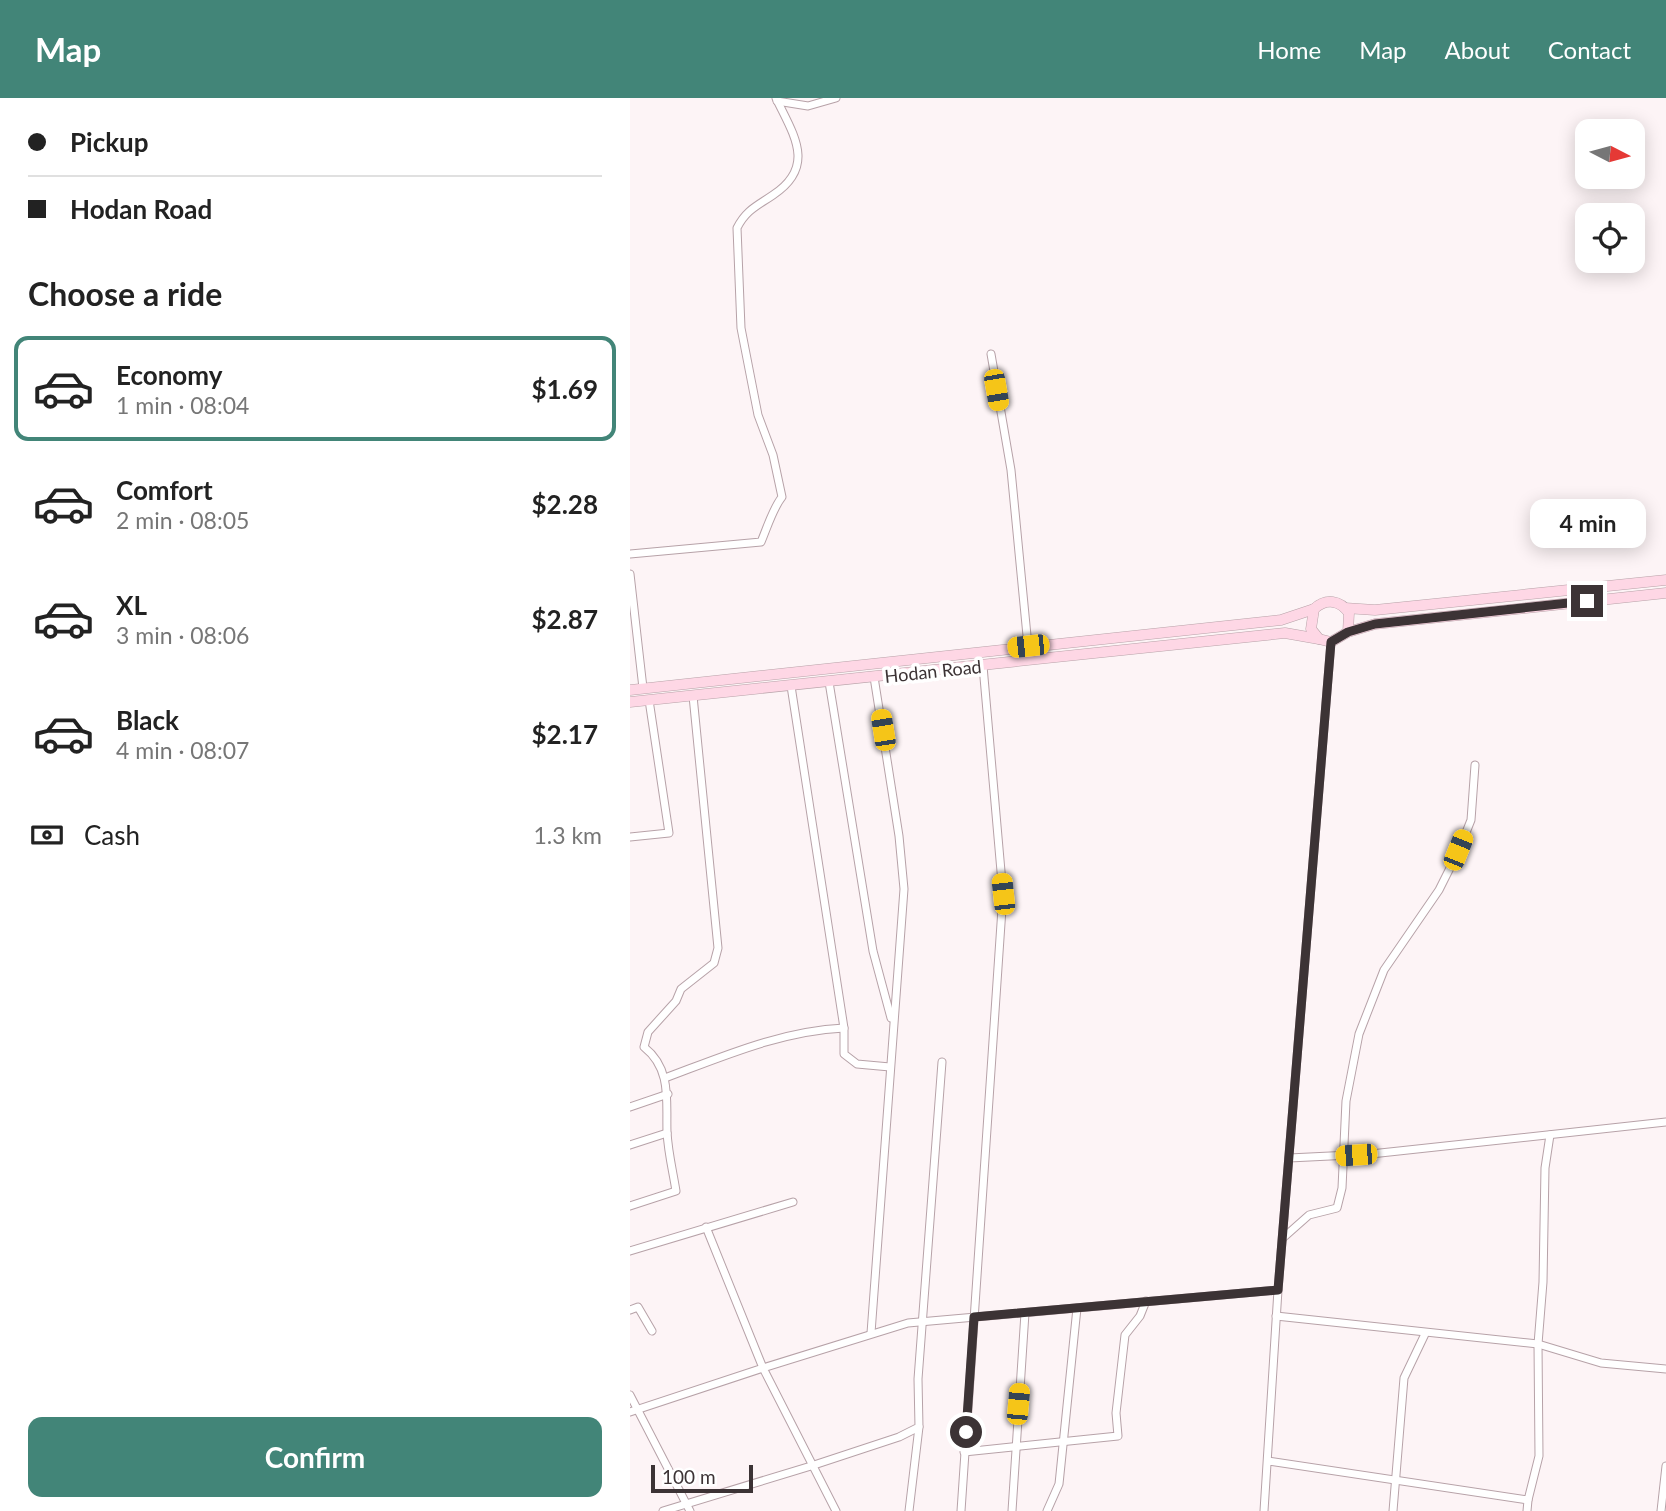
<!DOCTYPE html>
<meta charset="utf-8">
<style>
:root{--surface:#fff;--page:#f6f6f6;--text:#222;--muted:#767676;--line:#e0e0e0;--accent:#428578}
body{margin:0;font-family:Lato,sans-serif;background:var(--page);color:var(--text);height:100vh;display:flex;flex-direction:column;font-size:26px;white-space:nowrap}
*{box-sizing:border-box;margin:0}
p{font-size:23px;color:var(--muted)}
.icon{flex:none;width:38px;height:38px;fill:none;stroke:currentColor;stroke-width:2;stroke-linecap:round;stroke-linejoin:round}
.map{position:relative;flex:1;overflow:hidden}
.drawer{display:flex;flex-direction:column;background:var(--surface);width:630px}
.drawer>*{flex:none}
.guide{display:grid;align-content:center;height:154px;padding:0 28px;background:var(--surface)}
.needle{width:46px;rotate:96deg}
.controls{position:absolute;left:945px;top:21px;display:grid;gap:14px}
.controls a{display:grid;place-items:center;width:70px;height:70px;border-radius:14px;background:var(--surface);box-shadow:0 4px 18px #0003;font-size:35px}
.scale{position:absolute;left:21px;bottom:18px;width:102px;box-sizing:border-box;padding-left:7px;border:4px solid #3c3335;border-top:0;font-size:19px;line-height:24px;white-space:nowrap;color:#3c3335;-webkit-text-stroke:5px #fff;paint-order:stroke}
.end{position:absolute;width:32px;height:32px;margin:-16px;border:9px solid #3c3335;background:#fff;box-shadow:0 0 0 4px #fff}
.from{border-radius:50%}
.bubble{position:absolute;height:49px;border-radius:14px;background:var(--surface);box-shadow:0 4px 18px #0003;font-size:23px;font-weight:700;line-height:49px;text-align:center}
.car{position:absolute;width:21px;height:42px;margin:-21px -10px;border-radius:9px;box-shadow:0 0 5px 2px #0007;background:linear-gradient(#f5c518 24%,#345 0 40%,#f5c518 0 76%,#345 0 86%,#f5c518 0)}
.guide b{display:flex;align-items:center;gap:24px;height:66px;font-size:26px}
.guide b+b{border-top:2px solid var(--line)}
.guide i{width:18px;height:18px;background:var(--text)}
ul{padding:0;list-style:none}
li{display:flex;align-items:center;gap:21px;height:105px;margin:0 14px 10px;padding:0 14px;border:4px solid transparent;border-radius:14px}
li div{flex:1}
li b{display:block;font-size:26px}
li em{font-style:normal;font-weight:700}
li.current{border-color:var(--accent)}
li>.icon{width:63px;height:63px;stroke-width:1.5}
h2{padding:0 28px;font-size:32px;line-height:84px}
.pay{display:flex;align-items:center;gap:18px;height:77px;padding:0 28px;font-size:26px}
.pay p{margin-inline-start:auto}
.button{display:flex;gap:14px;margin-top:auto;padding:14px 28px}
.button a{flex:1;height:80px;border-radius:14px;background:var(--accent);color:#fff;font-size:28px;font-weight:700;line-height:80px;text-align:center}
header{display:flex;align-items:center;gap:42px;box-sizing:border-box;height:98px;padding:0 35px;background:var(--accent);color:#fff}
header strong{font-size:33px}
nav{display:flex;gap:38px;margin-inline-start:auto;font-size:24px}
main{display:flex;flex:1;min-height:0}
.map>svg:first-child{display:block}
</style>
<header>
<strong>Map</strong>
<nav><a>Home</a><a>Map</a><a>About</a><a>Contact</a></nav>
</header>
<main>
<section class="drawer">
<div class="guide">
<b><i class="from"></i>Pickup</b>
<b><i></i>Hodan Road</b>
</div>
<h2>Choose a ride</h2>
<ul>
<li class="current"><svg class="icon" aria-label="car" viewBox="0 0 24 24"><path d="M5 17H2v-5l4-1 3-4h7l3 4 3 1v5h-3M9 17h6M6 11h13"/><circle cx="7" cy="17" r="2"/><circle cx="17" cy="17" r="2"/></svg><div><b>Economy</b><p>1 min · 08:04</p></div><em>$1.69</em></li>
<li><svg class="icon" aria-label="car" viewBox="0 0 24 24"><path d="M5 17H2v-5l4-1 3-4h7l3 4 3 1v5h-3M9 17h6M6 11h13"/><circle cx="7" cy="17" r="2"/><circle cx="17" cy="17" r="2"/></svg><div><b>Comfort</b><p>2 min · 08:05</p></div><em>$2.28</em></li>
<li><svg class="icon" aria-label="car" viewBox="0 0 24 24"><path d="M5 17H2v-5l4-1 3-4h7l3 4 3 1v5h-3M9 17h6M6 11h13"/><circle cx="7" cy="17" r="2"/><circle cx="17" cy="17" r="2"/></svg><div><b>XL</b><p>3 min · 08:06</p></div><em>$2.87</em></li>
<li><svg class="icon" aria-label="car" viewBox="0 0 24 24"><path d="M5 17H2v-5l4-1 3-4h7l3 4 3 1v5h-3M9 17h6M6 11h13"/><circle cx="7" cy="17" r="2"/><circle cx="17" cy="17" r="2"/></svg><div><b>Black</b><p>4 min · 08:07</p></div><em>$2.17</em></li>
</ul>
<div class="pay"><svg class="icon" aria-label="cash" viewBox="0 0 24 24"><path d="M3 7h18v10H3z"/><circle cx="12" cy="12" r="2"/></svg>Cash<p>1.3 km</p></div>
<div class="button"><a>Confirm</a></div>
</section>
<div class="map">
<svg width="1036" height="1413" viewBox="0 0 1036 1413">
<rect width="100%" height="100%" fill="#fdf4f6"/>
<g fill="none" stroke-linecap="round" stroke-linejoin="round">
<defs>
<g id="street">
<polyline points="147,3 178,8 206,0"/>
<polyline points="361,256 381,372 398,548"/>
<path d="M0 456 131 444C137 430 143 410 152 399L143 357 128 317 111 230 107 130C116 112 127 108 143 97 187 68 163 36 146 0"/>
<polyline points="0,476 13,590"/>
<polyline points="199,584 243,853 261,920"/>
<polyline points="161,588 214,930 214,956 227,966 260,969"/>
<polyline points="0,739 39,735 19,602"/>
<path d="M35 980C94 958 151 933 214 930"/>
<polyline points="0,1009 38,996"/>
<polyline points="0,1047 37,1035"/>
<polyline points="659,1060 741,1056 1036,1024"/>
<path d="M0 1108 46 1093C43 1074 38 1054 37 1034 36 1003 42 971 14 949L18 934 46 903 51 891 84 865 88 850 63 598"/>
<polyline points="653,1140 679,1117 707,1110 712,1090 716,1003 729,936 754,872 809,792 829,752 841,722 845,667"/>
<polyline points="0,1153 163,1104"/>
<polyline points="0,1212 8,1209 22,1233"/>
<polyline points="646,1218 908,1246 971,1265 1036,1271"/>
<polyline points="241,1235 274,791 269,738 244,579"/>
<polyline points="0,1297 60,1413"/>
<polyline points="0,1314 133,1270 76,1129"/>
<polyline points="334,1354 488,1338 486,1315 495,1237 510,1218 516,1203"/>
<polyline points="638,1363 898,1402 897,1413"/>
<polyline points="898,1402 909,1358 908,1246 913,1184 915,1070 920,1037"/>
<polyline points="33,1413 181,1368 269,1339 289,1329 288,1281 312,964"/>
<polyline points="206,1413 133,1270 278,1225 648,1192"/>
<polyline points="279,1413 289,1329"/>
<polyline points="331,1413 373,796 353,568"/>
<polyline points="382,1413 395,1215"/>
<polyline points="417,1413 429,1386 447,1210"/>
<polyline points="634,1413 648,1192 701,544"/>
<polyline points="763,1413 774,1280 795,1236"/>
<polyline points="1031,1413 1036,1368"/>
</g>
<g id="secondary">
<polyline points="715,510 745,512 1036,482"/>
<path d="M718 534 719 515C710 502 696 500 684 511L681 531 689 541 701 544 718 534 745 526 1036 495"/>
<polyline points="0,592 651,522 684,511"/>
<polyline points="0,604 655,535 689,541"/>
</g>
</defs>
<use href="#street" stroke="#b7a2a8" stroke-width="9"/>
<use href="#secondary" stroke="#b7a2a8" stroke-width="11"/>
<use href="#street" stroke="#fff" stroke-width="7"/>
<use href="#secondary" stroke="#fed7e5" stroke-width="10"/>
</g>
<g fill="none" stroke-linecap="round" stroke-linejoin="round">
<polyline stroke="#3c3335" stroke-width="9" points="336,1334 344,1219 648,1192 701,544 718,534 745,526 957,503"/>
</g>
<g text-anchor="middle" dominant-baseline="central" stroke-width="7" stroke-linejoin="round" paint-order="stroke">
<g font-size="18" fill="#3c3335" stroke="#fff">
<text transform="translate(303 573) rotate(-6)">Hodan Road</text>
</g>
</g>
</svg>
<div class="controls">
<a><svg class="needle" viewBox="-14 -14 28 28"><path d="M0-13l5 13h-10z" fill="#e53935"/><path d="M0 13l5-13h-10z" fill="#767676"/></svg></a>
<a><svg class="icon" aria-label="locate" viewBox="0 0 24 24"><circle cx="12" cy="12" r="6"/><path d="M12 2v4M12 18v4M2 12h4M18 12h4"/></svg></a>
</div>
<div class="scale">100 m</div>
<i class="end from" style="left:336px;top:1334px"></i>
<i class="end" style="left:957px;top:503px"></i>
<div class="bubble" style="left:900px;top:401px;width:116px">4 min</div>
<i class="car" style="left:366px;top:292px;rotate:170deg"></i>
<i class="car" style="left:398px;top:548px;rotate:264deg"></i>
<i class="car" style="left:253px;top:632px;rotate:351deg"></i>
<i class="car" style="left:828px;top:752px;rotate:22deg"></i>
<i class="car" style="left:373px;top:796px;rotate:354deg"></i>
<i class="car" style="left:726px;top:1057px;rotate:266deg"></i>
<i class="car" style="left:388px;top:1306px;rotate:5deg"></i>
</div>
</main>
